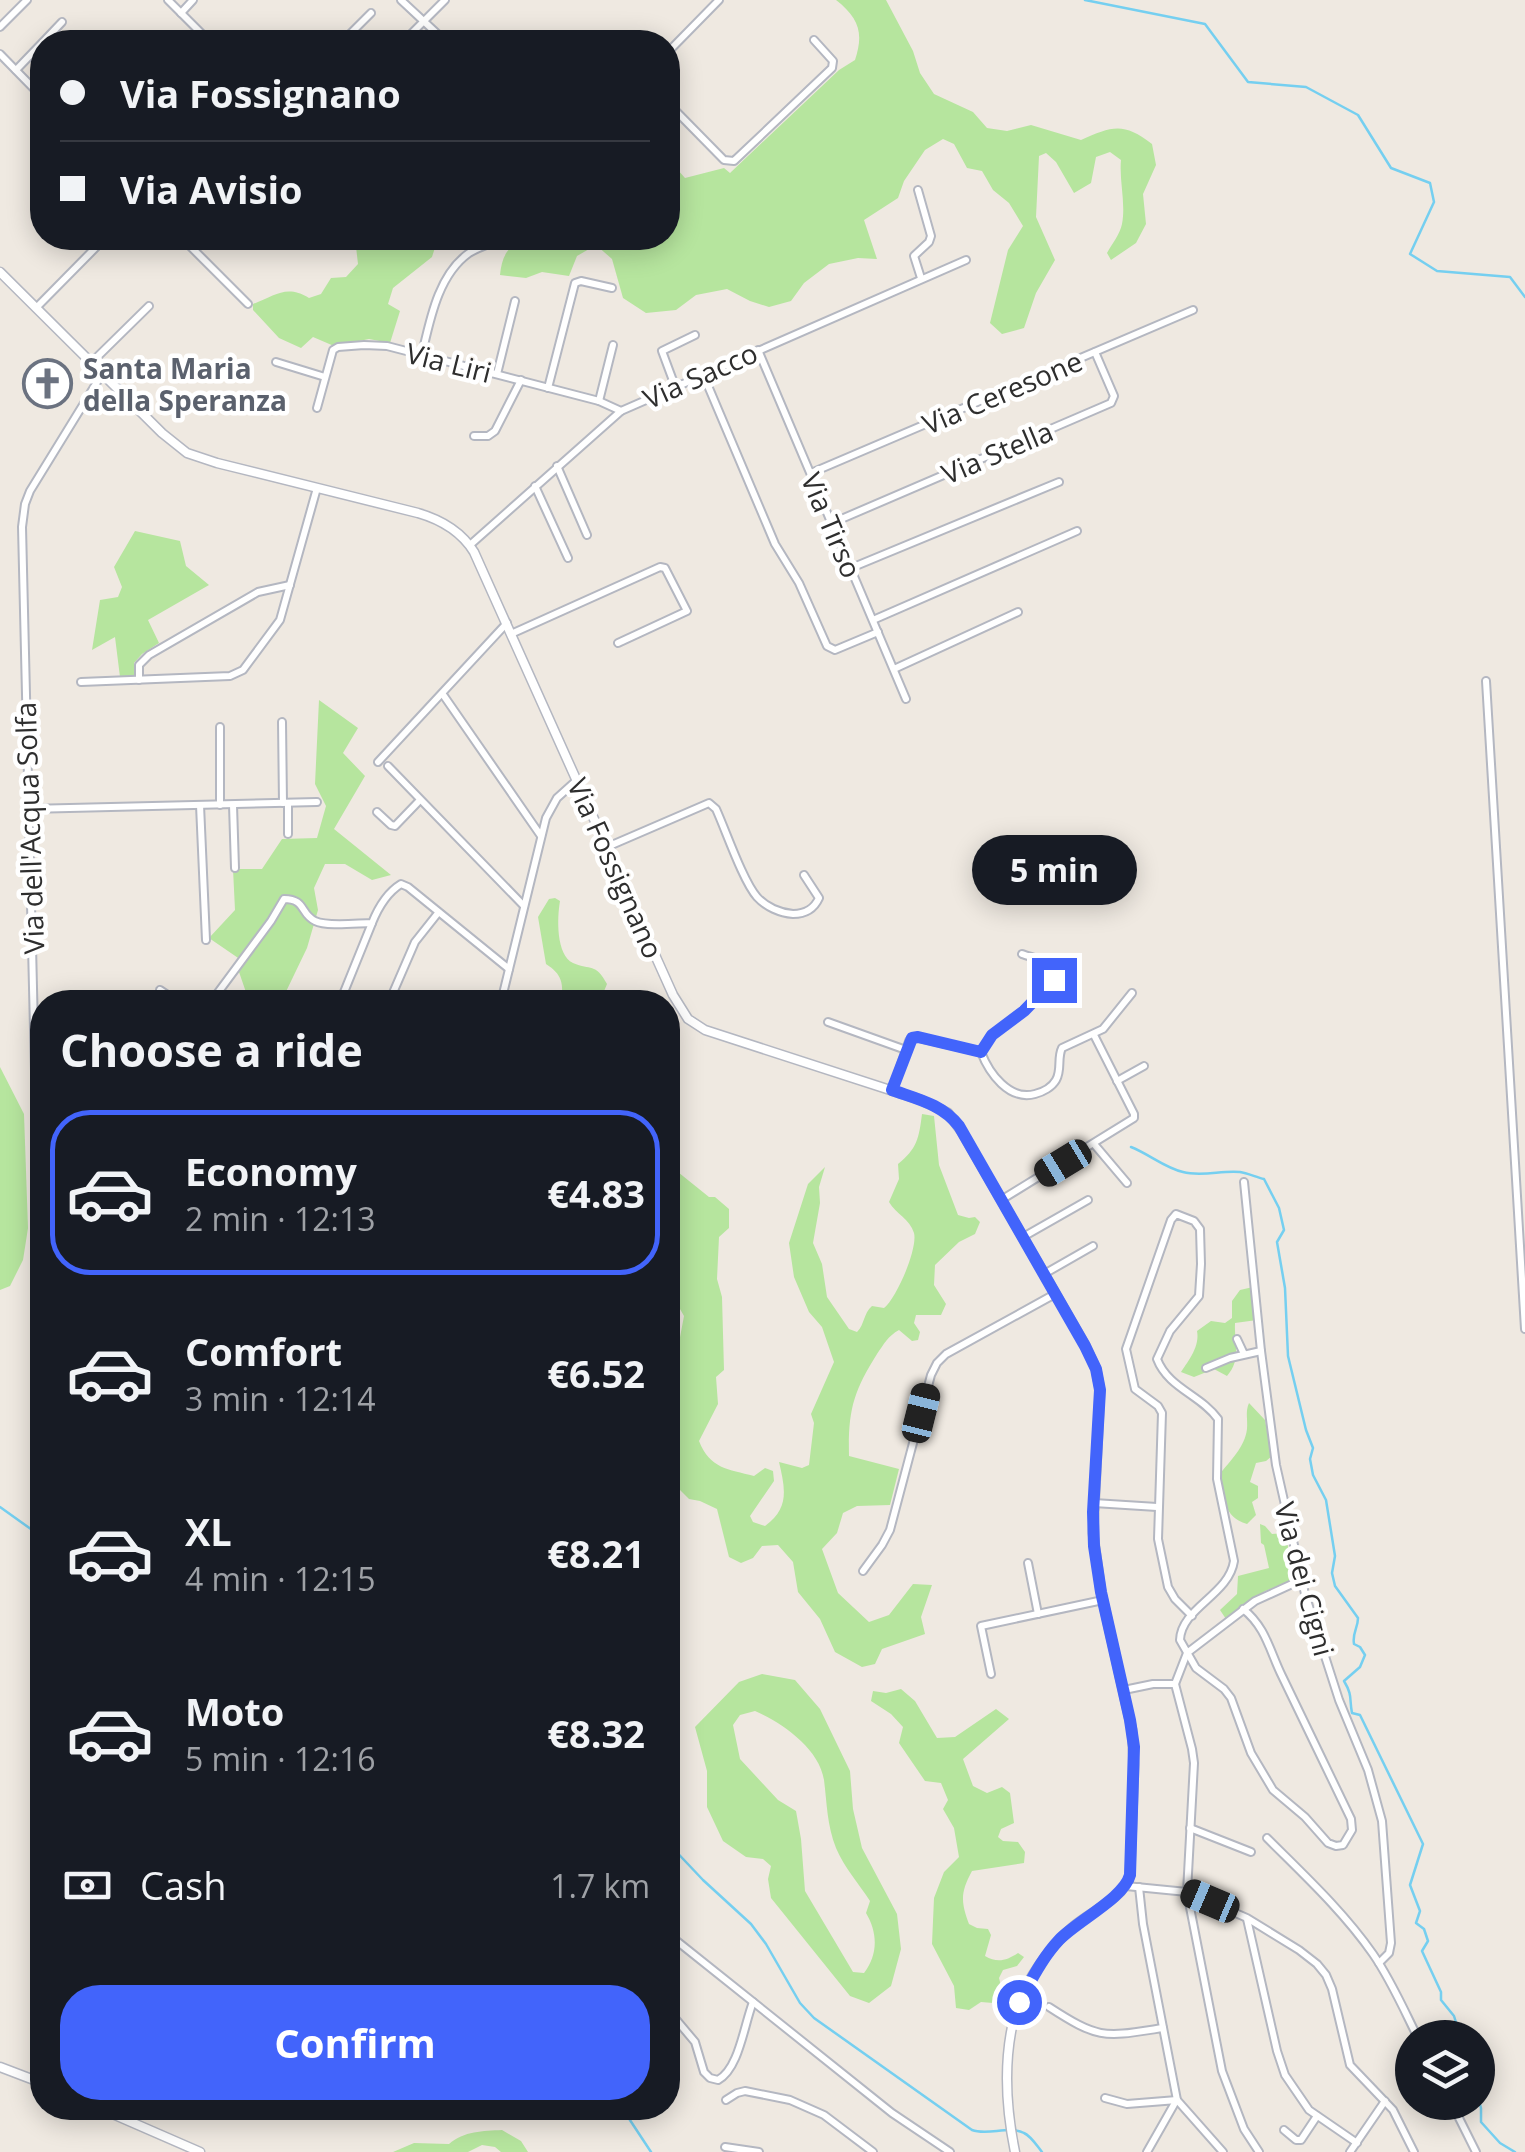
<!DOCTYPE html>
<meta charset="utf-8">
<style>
:root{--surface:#171b24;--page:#242831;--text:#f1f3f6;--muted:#9ea1a6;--line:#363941;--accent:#4264fb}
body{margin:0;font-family:"Open Sans",sans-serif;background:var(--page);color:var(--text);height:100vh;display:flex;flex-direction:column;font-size:38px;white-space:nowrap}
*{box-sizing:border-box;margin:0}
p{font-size:32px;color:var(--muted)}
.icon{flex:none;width:55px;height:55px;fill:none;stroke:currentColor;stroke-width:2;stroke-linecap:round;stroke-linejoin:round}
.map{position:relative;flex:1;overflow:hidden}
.drawer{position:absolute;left:30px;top:990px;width:650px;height:1130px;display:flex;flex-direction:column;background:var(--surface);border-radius:40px;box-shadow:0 5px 25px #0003}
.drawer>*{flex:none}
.banner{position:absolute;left:30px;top:30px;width:650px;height:220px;border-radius:40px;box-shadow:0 5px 25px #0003;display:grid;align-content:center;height:220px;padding:0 30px;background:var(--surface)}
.tools{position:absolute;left:1395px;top:2020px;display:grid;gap:20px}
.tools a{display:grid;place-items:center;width:100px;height:100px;border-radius:50%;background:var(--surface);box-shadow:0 5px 25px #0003;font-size:50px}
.end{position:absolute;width:45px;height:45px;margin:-22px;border:12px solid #4264fb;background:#fff;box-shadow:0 0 0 5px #fff}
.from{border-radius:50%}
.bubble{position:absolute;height:70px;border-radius:35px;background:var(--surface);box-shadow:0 5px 25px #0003;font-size:32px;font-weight:700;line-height:70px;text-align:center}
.car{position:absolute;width:30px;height:60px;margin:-30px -15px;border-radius:12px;box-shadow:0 0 8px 2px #0007;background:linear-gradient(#222 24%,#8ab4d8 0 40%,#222 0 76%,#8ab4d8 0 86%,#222 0)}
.banner b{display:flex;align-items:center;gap:35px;height:95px;font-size:38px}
.banner b+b{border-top:2px solid var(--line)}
.banner i{width:25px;height:25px;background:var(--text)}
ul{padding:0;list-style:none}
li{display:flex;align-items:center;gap:30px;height:165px;margin:0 20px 15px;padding:0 10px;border:5px solid transparent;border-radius:40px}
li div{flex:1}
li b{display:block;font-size:38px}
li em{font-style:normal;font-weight:700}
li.selected{border-color:var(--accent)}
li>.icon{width:90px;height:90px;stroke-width:1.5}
h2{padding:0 30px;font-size:45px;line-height:120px}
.pay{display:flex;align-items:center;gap:25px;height:110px;padding:0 30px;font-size:38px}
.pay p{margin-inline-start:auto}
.cta{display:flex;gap:20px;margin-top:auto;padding:20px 30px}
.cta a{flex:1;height:115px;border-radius:40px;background:var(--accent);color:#fff;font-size:40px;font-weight:700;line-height:115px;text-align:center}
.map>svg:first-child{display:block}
</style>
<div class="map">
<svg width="1525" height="2152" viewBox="0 0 1525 2152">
<rect width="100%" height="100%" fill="#efe9e1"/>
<g fill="#b6e59e" fill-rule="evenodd">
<path d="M836 0H886L913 51 920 73 934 94 973 112 987 128 1007 131 1031 125 1081 140C1112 126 1124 122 1152 144L1156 165 1143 194 1146 224 1136 243 1111 260 1107 253C1112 244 1120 234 1122 224 1126 203 1119 181 1121 160L1110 152 1096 157 1091 183 1074 193 1056 162 1046 153 1039 156 1036 217 1055 260 1036 293 1024 328 1002 334 990 323 1008 250 1023 226 1009 203 993 190 982 171 967 168 954 144 943 139 925 150 904 181 898 198 864 220 877 259 858 258 829 264 804 283 791 301 769 307 750 301 727 289 696 295 676 310 646 313 623 298 612 259 596 245 577 256 569 276 542 272 526 278 500 275C502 255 508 246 526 238H668V159L685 178 724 168 730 173 839 70 855 60C864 33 859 18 836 0Z"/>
<path d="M355 238H438L432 257 393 288 388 304 400 311 390 343 369 339 334 346 313 337 301 348 279 338 253 310V304C275 296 286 284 309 298L321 294 331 278 346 277 358 264Z"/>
<polygon points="135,531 180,541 186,566 209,585 148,620 159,643 142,654 134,663 136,676 120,677 115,637 92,650 100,600 118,597 122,587 114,567"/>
<polygon points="319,700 358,728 343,753 365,776 334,829 391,875 372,880 345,864 325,864 314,888 318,910 307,948 281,1002 246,1002 248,998 239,972 244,962 209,938 235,910 233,869 262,869 282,839 317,838 326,806 315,784"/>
<path d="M555 898 560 901C557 918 556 955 573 963 591 971 595 962 607 984L602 996 596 1002H561C564 984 562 974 546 964L538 917 549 899Z"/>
<polygon points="0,1067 24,1114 28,1228 23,1260 10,1286 0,1290"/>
<path d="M922 1114 934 1116 939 1165 958 1215 969 1218 975 1217 980 1222 975 1234 959 1242 935 1265 934 1285 946 1304 941 1315H916L914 1323 920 1332 918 1340 912 1341 899 1330C888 1336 884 1344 877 1354 853 1392 848 1411 849 1456L899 1469 890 1505 857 1506 843 1513 837 1533 822 1549 838 1593 869 1622 889 1615 913 1584 932 1585 921 1617 925 1634 882 1649 875 1664 862 1667 835 1652 820 1619 798 1592 793 1562 778 1545 762 1546 753 1558 741 1563 729 1557 717 1509 700 1501 689 1499 672 1482 668 1471V1401L684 1316 676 1302H668V1164L709 1197H715L729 1209V1228L719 1237 717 1279 722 1297 724 1370 716 1377 718 1404 699 1441C710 1469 728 1469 754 1476L765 1468 773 1471 774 1481 750 1516 753 1522 765 1526C790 1508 785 1488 779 1462L802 1468 809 1465 814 1423 811 1414 834 1362 822 1327 809 1312 794 1277 789 1243 808 1184 825 1167 819 1187 820 1203 813 1243 822 1264 827 1297 849 1329 857 1332C865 1324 863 1314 872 1306L884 1308C896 1299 918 1249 914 1233 910 1219 896 1214 889 1202L899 1179 898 1164C917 1149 919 1138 922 1114Z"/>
<path d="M1253 1287 1257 1320 1235 1323C1234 1343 1242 1359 1227 1376L1214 1369 1194 1377 1181 1372C1189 1360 1200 1346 1197 1331L1211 1321 1225 1323 1232 1318V1301L1240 1290Z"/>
<path d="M1249 1403 1265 1420 1272 1456 1266 1461 1256 1463 1250 1482 1258 1486V1498L1252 1502 1256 1515 1247 1524C1223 1517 1224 1497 1219 1475 1230 1461 1245 1447 1247 1429 1248 1419 1245 1412 1249 1403Z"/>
<polygon points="1260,1524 1265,1526 1272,1534 1285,1533 1295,1579 1265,1591 1226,1619 1220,1610 1237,1594 1238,1576 1269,1568 1264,1545 1261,1543"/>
<path d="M762 1674 795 1680 820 1709 850 1771 853 1809 862 1848 897 1914 901 1949 891 1986 869 2003 850 1996 771 1898 768 1879 771 1866 763 1859 746 1857 723 1841 707 1807V1771L695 1727 739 1682ZM755 1711C782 1723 819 1748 824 1780 827 1804 827 1825 836 1848 844 1867 859 1884 870 1901L866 1913C878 1933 878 1955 864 1973L853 1972 805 1891 801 1839 796 1811 778 1800 740 1759 733 1725 740 1715Z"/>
<path d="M901 1689 915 1701 937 1738 955 1737 996 1709 1009 1719 963 1759 973 1786 987 1793 1002 1787 1010 1793 1014 1823 1001 1829 998 1837 1003 1841 1018 1842 1025 1852 1024 1863 972 1871C960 1893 961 1902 969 1924L977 1928 988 1929 991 1935 985 1956C997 1963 1006 1961 1018 1953L1024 1957 1017 1966 1003 1970 999 1978 1001 1986 1008 1989 1012 1997 1005 2004 981 2002 969 2010 956 2008 954 1986 932 1944 934 1898 944 1872 959 1857 954 1828 943 1809 948 1800 941 1783 925 1781 899 1743 903 1727 891 1714 871 1701 873 1691 886 1693Z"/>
<path d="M502 2130 521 2141 528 2152H501L495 2147 482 2145 468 2152H393L414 2143 449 2144C464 2131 483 2131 502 2130Z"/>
</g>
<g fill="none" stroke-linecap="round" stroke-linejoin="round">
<g stroke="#75cff0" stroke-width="2.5">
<polyline points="1085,0 1205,24 1248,82 1306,87 1358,115 1391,168 1430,183 1434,202 1410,254 1437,271 1510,277 1525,297"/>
<path d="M1131 1147C1149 1154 1165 1168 1183 1172 1202 1177 1222 1170 1240 1172 1247 1173 1256 1177 1264 1179L1279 1208 1284 1230 1277 1242 1285 1288 1288 1356 1306 1430 1313 1448 1310 1459 1313 1475 1326 1500 1335 1556 1332 1573 1335 1586 1358 1618C1358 1628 1352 1633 1354 1644L1360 1647 1365 1655 1360 1667 1344 1681C1353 1696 1349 1698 1352 1713L1360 1715 1423 1844 1410 1885 1420 1911 1416 1923 1424 1929 1428 1941 1422 1951 1441 1992V2000L1454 2016 1459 2032 1465 2038"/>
<polyline points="0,1507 42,1537"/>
<polyline points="668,1631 675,1649 670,1663 676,1745 675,1753 668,1758"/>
<path d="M668 1843 703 1880 751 1924 766 1944 800 2003 814 2018 972 2130C988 2136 1009 2125 1024 2133 1031 2136 1037 2146 1042 2152"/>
<polyline points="1478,2098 1481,2108 1481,2122 1500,2143 1515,2152"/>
<polyline points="622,2108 651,2152"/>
</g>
<defs>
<g id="street">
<polyline points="168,0 210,42"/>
<polyline points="401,0 446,42"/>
<polyline points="181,13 193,0"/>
<polyline points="0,27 27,0"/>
<polyline points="43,42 62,22"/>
<polyline points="342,42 371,13"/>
<polyline points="403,42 445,0"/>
<polyline points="668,52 719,0"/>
<polyline points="0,54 42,97"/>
<polyline points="16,70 42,43"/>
<polyline points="668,103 724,160 734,161 832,68 833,61 814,40"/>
<polyline points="918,190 931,236 929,242 914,256 921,278"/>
<polyline points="182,238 248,304"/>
<polyline points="36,308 105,238"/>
<polyline points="758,350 906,699"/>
<path d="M422 354C430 320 438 275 469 253 480 246 494 242 507 238"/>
<polyline points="276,362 325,377"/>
<polyline points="91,363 149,306"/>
<polyline points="497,374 515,301"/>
<polyline points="703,374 775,544 799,583 827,646 835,650 878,632"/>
<polyline points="675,386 662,351 695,335"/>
<polyline points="548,388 575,283 581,281 612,288"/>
<polyline points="599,401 613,345"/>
<polyline points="317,408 333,350 338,347 364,345 387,346 599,401 621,411"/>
<polyline points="474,436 488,436 495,431 521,380"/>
<polyline points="557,466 587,535"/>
<polyline points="811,473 1193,310"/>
<polyline points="535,486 568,558"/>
<polyline points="832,523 1111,403 1114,396 1095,352"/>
<polyline points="470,545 621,411 966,260"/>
<polyline points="851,568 1059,482"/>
<polyline points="873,620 1077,531"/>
<polyline points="511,634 660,567 665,568 687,611 618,643"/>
<polyline points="894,669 1018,612"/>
<polyline points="139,680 139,665 149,655 258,592 290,585"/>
<polyline points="1486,681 1525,1329"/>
<polyline points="81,682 230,676 243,670 280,620 317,488"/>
<polyline points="444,696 541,836"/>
<polyline points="282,722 283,803"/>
<polyline points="220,727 220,805"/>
<polyline points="378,762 507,623"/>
<polyline points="388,766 524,906"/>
<polyline points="200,805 206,940"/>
<polyline points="233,805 235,868"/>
<polyline points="28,809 317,802"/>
<polyline points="377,812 391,825 395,826 420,800"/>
<polyline points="288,834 288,803"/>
<path d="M607 847 709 803 716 809C726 831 743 881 757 897 766 907 780 913 793 914 806 914 814 909 819 898L804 875"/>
<polyline points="160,990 178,1002"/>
<path d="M211 1002 271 921 284 899C306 899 300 914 315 921 327 927 358 923 372 923 378 908 388 892 401 884L408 887 509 969"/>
<polyline points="340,1002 372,923"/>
<polyline points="389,1002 415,942 438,913"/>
<polyline points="501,1002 546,818 557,798 577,780"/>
<polyline points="828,1022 906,1050"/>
<path d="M981 1052 990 1037 1028 1007 1057 977C1055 961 1035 959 1022 954"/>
<polyline points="1117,1081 1144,1066"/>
<path d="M892 1091 909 1041 915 1037 981 1052C989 1073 1009 1101 1035 1094 1043 1092 1052 1087 1056 1080 1062 1070 1057 1058 1062 1048L1103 1029 1132 993"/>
<polyline points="1094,1144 1127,1183"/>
<polyline points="1244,1182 1261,1351 1276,1465 1305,1594 1339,1700 1368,1770 1382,1821 1391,1943 1389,1953 1379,1963"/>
<polyline points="1001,1200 1134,1118 1134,1114 1094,1035"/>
<polyline points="1023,1237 1088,1200"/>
<polyline points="1044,1274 1093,1246"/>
<polyline points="1237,1339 1244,1354"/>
<polyline points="42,1364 22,527 25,504 30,491 102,374"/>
<polyline points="1206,1368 1230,1358 1261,1351"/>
<polyline points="1094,1503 1157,1507"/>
<polyline points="1028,1563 1038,1614"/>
<polyline points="863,1571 882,1545 890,1530 931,1375 937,1363 946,1354 1055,1294"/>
<path d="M1192 1616 1175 1599 1168 1587 1158 1539 1162 1413 1158 1406 1135 1389 1126 1349 1171 1220 1176 1214 1194 1221 1200 1229 1201 1264 1199 1296 1170 1331 1157 1359C1168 1388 1201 1395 1218 1419L1217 1479 1234 1561C1229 1595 1181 1608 1180 1640L1196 1668 1224 1689 1231 1698 1251 1753 1273 1790 1305 1817 1328 1843 1336 1846 1343 1845 1352 1830 1351 1819C1328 1771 1305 1724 1282 1676 1270 1652 1266 1627 1243 1609"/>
<polyline points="991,1674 981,1626 1103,1600"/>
<polyline points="1175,1684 1192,1749 1194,1763 1187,1892 1222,2071 1244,2129 1259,2152"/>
<polyline points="1124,1690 1153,1684 1175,1684 1187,1653 1255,1601 1301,1580"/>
<polyline points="1190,1828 1251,1852"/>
<path d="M1267 1838C1304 1875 1343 1911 1373 1954 1391 1980 1404 2010 1418 2038"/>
<polyline points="1126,1886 1187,1892 1247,1918 1299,1950 1317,1964 1326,1975 1332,1989 1350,2065 1393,2110 1414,2152"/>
<polyline points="1139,1887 1143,1924 1177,2100 1223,2152"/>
<polyline points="1247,1919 1277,2051 1285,2075 1309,2110 1357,2143"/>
<polyline points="668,1934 892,2113 950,2152"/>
<path d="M1049 2007C1100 2040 1104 2037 1163 2028"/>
<path d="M668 2010 695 2042 704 2072 710 2078 718 2080C739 2069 744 2025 753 2002"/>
<polyline points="1105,2098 1127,2104 1177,2100"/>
<polyline points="726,2100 737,2093 745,2091 790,2100 824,2115 873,2152"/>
<polyline points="1451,2102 1476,2152"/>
<polyline points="1284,2130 1296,2140 1301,2140 1317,2116"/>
<polyline points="725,2147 759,2152"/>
<polyline points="1147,2152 1176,2101"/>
<polyline points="1350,2152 1385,2101"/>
</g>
<g id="secondary">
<path d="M0 272 162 433 187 453 217 463 418 513C442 520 461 531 474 552L673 995 688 1019 705 1030 921 1100 948 1113 962 1132 1085 1345 1096 1369 1100 1390 1093 1533 1101 1592 1132 1730 1134 1765 1130 1875C1124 1898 1092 1911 1074 1926 1051 1945 1022 1985 1015 2014 1003 2059 1006 2108 1015 2152"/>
<polyline points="0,2067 42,2083"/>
<polyline points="99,2108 200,2152"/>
</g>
</defs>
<use href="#street" stroke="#b4b7c1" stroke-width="10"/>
<use href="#secondary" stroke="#b4b7c1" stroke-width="11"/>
<use href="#street" stroke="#fff" stroke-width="6"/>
<use href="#secondary" stroke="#fff" stroke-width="8"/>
</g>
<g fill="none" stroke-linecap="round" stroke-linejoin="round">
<path stroke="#4264fb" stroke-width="12" d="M1019 2002C1031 1981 1042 1958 1059 1940 1077 1921 1124 1898 1130 1875L1134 1747 1130 1720 1101 1592 1094 1546 1093 1512 1100 1390 1096 1369 1085 1346 959 1126C942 1104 917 1099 892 1090L912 1038 918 1037 981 1052 992 1035 1024 1011 1054 980"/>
</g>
<defs>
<symbol id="church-ring" viewBox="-11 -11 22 22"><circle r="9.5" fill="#fff" stroke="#6b7280" stroke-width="1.5"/><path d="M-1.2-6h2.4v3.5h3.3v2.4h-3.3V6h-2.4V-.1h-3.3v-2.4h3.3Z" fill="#6b7280"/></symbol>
</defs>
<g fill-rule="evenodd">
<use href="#church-ring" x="20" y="356" width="55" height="55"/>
</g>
<g text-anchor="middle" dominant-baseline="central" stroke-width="9" stroke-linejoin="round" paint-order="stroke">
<g font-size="28" fill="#2e2e2e" stroke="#fff">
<text transform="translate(449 362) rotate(14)">Via Liri</text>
<text transform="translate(700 375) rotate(-24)">Via Sacco</text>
<text transform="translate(1002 392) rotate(-23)">Via Ceresone</text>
<text transform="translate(997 452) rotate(-23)">Via Stella</text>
<text transform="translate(832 525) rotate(67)">Via Tirso</text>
<text transform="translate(29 828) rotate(-92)">Via dell'Acqua Solfa</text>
<text transform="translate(616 868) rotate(66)">Via Fossignano</text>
<text transform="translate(1305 1579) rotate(75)">Via dei Cigni</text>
</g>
<g font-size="28" font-weight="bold" fill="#5b616d" stroke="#fff" text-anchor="start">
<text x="83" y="368">Santa Maria<tspan x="83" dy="32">della Speranza</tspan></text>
</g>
</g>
</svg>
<div class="tools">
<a><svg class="icon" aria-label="layers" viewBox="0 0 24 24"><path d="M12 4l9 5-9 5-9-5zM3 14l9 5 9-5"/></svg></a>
</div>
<i class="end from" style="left:1019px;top:2002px"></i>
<i class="end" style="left:1054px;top:980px"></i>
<div class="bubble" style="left:972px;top:835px;width:165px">5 min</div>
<i class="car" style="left:1063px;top:1163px;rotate:239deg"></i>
<i class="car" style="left:921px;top:1413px;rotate:14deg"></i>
<i class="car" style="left:1210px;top:1901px;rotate:293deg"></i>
<div class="banner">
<b><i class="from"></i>Via Fossignano</b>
<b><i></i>Via Avisio</b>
</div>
<section class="drawer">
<h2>Choose a ride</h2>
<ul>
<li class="selected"><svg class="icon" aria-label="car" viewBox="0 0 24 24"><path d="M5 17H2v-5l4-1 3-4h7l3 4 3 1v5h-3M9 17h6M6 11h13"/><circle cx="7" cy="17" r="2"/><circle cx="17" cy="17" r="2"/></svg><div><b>Economy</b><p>2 min · 12:13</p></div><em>€4.83</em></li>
<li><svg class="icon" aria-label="car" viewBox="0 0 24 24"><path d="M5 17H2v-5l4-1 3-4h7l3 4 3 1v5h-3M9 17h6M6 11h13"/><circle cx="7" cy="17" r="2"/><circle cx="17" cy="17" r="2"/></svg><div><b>Comfort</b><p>3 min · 12:14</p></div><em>€6.52</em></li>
<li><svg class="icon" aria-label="car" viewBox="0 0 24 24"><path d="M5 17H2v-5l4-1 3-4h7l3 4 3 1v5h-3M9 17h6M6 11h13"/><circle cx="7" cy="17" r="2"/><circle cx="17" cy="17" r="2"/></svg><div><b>XL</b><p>4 min · 12:15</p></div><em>€8.21</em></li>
<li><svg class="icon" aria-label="car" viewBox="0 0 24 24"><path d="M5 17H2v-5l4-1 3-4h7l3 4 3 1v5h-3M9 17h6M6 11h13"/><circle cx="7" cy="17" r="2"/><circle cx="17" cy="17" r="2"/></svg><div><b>Moto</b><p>5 min · 12:16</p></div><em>€8.32</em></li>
</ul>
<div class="pay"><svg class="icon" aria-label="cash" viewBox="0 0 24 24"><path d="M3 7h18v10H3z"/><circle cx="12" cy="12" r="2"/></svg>Cash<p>1.7 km</p></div>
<div class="cta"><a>Confirm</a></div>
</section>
</div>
